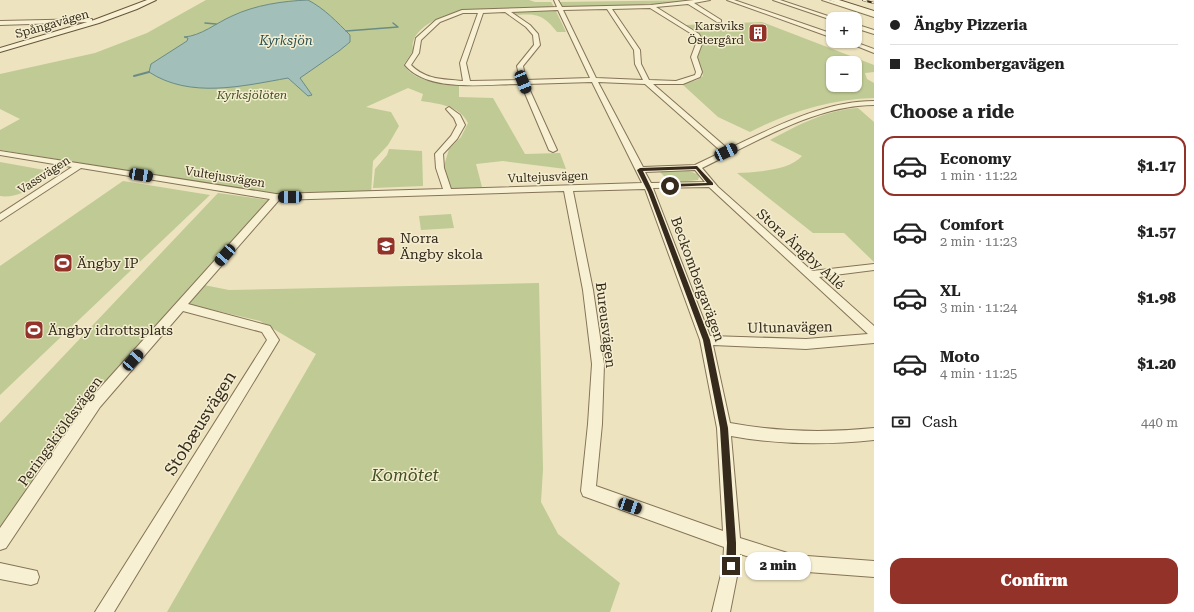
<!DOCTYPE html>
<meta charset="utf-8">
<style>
:root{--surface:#fff;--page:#f6f6f6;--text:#222;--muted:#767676;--line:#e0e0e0;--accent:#933229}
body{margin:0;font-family:"Roboto Serif",serif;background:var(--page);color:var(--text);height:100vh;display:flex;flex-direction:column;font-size:15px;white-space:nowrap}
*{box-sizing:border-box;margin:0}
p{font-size:13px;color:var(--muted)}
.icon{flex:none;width:22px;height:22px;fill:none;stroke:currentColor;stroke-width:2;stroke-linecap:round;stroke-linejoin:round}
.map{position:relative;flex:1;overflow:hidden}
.details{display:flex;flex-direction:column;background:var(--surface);width:320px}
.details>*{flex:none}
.guide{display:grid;align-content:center;height:88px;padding:0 16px;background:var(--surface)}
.fabs{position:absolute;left:826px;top:12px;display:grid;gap:8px}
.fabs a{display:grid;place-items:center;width:36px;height:36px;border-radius:8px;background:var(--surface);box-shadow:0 1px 3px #0004;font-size:20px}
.end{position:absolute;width:18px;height:18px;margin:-9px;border:5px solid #352a1c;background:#fff;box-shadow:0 0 0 2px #fff}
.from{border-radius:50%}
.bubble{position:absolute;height:28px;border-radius:12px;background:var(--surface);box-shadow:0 1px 3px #0004;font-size:13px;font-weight:800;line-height:28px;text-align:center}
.car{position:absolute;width:12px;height:24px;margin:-12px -6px;border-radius:5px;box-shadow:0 0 3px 1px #0007;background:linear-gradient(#222 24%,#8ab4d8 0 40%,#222 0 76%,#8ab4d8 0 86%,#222 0)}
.guide b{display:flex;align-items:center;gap:14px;height:38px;font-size:15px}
.guide b+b{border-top:1px solid var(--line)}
.guide i{width:10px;height:10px;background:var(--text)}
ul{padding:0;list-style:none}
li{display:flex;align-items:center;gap:12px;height:60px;margin:0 8px 6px;padding:0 8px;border:2px solid transparent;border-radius:12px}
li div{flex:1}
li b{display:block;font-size:15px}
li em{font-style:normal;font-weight:800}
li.on{border-color:var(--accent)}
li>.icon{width:36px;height:36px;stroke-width:1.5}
h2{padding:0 16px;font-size:18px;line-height:48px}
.pay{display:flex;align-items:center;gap:10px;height:44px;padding:0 16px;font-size:15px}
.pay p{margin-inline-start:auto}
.cta{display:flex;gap:8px;margin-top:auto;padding:8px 16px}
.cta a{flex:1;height:46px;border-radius:12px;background:var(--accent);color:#fff;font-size:16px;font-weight:800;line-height:46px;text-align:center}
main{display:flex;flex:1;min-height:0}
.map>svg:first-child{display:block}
</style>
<main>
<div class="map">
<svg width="874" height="612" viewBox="0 0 874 612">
<rect width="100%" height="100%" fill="#ede3bf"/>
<g fill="#bfca94" fill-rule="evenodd">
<path d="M206 0H529L535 2H551L555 8 468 10C451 12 418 23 413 42 412 45 413 48 413 51L404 64C413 83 441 82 459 84V97L493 98 525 154 560 153 566 169 503 161 476 164 482 187 450 189 443 169 449 149 461 137 468 123C459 105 439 104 421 101L423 94 408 88 366 107 391 112 399 126 388 145 373 161 371 194H275L0 150V130L20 119 0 109V74L95 53 147 33Z"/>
<polygon points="701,0 659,4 563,7 559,2"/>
<path d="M555 9 566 32H557C542 13 536 14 513 15L510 11Z"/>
<path d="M762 22 874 65V72L865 73 867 79 874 83V98C830 99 789 112 750 132L718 117 682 84 697 80 703 76 697 58 704 39 685 25ZM833 63H855V85H833Z"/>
<path d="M858 108 874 122V262L844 233H813L737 173C755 172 789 171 802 156L770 140C798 125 826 110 858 108Z"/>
<polygon points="389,149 422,151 423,186 373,188 375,169 387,155"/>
<path d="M0 162 50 171 29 184 36 185C26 192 13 198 0 196Z"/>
<polygon points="689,171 697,174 699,177 698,180 667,183 665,177 660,172"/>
<polygon points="123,181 210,195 0,395 0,266"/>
<polygon points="218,193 268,200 133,356 0,534 0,423"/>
<polygon points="451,214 454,228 421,230 419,216"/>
<polygon points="539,283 543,469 541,502 558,534 620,583 610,612 167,612 316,354 260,321 187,304 204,285 229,290"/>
</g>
<path fill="#a2bfb9" stroke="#6a8c87" d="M308 0C325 9 337 22 350 35V42L339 51 300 78 312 95 308 96 288 78C243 86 190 99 149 72L151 64 187 41 188 38 184 37C201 36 216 23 232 16 255 5 283 1 308 0Z"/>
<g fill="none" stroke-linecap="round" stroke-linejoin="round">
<g stroke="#6a8c87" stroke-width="1.5">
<polyline points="205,23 216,24"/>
<polyline points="346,31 398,27 393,23"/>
</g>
<polyline stroke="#6a8c87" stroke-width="2" points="134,76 149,72"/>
<defs>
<g id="street">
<path d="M554 0H558L562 7 651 5 694 0H710L694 3 721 20V22H717L688 4 656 7 699 34 703 41 697 57 702 72 700 77 683 84H653L728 149C773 128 823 101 874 101V105C816 105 754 143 702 168L718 187 812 271 874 264V270L819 277 874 326V343L806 349 713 345 730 423C778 432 825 433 874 428V440C826 445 779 445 731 436L740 538 794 555 874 561V577L794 571 740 554 739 566 730 612H712L723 566 724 547 583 496 581 491 588 424 592 364 583 290 564 191 279 200 188 304 270 326 279 340 114 612H95L267 340 262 332 183 311 100 407 6 548 0 550V528L90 399 270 199 81 168 0 221V214L72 167 0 155V151L276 194 443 189 436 168 435 154 451 136 457 125 454 118 446 109 449 107 460 115 465 125 457 139 443 154 444 168 451 189 642 183 592 82 527 84 557 150 553 152 549 150 521 84C487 84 428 93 405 65L413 53 416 38 436 20 462 10 557 7ZM650 8 695 36 697 41 691 57 696 72 695 75 676 81 649 80 641 64 640 50 612 9ZM607 9 634 50 635 64 643 80 596 78 563 10ZM558 10 590 78 526 80 523 66 540 45 538 34 530 25 511 12ZM505 12 526 27 533 35 534 45 517 66 520 80 470 81 466 63 483 13ZM463 13H478L460 63 463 81C443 79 426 80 411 65L419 53 421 40 440 22ZM598 82 645 84 722 152 695 165 643 167ZM695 170 705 182 651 183 645 172ZM709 187 868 334 806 339 710 336 653 188ZM645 189 700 340 717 428 723 531 596 486 602 424 604 364 593 290 573 191Z"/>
<polygon points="727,0 734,0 833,34 833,38"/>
<polygon points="773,0 780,0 837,19 832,20"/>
<polygon points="822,0 829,0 874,13 874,17"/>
<polygon points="92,19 92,21 90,22 0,25 0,21"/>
<polygon points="855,24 874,30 874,34 855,28"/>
<polygon points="844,41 852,41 874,49 874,53"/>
<polygon points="0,563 37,571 39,577 37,583 31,585 0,579"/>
</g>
<g id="secondary">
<polygon points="147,0 156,0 137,9 99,23 0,52 0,48 94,20"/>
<polygon points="829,0 839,0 874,11 874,15"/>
</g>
</defs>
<use href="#street" stroke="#857458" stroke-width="2"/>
<use href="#secondary" stroke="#67553b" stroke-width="2"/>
<use href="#street" fill="#f8f0d2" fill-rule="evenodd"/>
<use href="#secondary" fill="#f8f0d2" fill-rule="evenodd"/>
<defs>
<polyline id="rail" points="863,0 874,3"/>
</defs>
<use href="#rail" stroke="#352a1c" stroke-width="2"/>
<use href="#rail" stroke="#f4edcf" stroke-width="1.5" stroke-dasharray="4.5" stroke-linecap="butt"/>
</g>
<polygon fill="#352a1c" points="697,166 713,183 713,185 670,187 668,186 670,184 707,183 696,169 643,171 653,192 710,340 728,428 736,543 736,566 734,569 731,571 727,569 726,566 727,543 720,428 703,340 648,192 637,170 640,168"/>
<defs>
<symbol id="building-square" viewBox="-11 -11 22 22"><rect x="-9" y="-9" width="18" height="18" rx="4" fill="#933229" stroke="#f4edcf"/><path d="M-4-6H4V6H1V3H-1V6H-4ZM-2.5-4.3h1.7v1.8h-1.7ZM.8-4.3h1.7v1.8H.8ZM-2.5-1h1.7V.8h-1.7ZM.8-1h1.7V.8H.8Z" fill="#fff"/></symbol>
<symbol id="school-square" viewBox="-11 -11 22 22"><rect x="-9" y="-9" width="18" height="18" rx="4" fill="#933229" stroke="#f4edcf"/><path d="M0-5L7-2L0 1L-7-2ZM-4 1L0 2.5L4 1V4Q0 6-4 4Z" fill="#fff"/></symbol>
<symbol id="stadium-square" viewBox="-11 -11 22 22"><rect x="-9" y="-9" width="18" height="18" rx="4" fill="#933229" stroke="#f4edcf"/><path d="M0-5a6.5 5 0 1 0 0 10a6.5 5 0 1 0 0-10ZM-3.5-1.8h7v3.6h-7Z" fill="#fff"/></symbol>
</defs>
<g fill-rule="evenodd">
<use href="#building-square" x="747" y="22" width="22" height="22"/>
<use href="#school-square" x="375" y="235" width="22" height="22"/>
<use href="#stadium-square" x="52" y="252" width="22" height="22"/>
<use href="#stadium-square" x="23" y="319" width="22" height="22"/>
</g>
<g text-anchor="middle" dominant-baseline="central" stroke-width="3" stroke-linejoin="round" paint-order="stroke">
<g font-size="12" fill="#352a1c" stroke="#f4edcf">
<text transform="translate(52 24) rotate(-16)">Spångavägen</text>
<text transform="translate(44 175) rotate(-33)">Vassvägen</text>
<text transform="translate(225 177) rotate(9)">Vultejusvägen</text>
<text transform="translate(548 177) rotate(-2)">Vultejusvägen</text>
</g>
<g font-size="12" fill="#352a1c" stroke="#f4edcf" text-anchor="end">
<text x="744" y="26">Karsviks<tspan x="744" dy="14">Östergård</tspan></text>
</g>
<g font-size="12" font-style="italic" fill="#415123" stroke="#f4edcf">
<text x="252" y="95">Kyrksjölöten</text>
</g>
<g font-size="13" font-style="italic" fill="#2c5354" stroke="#f4edcf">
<text x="286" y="40">Kyrksjön</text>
</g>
<g font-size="14" fill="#352a1c" stroke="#f4edcf" text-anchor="start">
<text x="400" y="238">Norra<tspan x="400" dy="16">Ängby skola</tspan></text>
<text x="77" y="263">Ängby IP</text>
<text x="48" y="330">Ängby idrottsplats</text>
</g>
<g font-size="14" fill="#352a1c" stroke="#f4edcf">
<text transform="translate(801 249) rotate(42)">Stora Ängby Allé</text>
<text transform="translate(698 279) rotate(70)">Beckombergavägen</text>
<text transform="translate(606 325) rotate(83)">Bureusvägen</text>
<text transform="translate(790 327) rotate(-1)">Ultunavägen</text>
<text transform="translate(60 431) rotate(-54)">Peringskiöldsvägen</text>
</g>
<g font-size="17" fill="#352a1c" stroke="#f4edcf">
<text transform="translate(200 423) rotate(-58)">Stobæusvägen</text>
</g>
<g font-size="17" font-style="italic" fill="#415123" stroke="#f4edcf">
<text x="405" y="475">Komötet</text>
</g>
</g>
</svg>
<div class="fabs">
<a>+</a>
<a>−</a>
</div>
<i class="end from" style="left:670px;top:186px"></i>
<i class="end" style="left:731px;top:566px"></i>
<div class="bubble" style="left:745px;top:552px;width:66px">2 min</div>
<i class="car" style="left:523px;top:82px;rotate:158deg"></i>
<i class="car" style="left:726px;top:152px;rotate:65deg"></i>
<i class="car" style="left:141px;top:175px;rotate:99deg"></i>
<i class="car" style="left:290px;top:197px;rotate:269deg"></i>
<i class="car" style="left:225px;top:255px;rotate:221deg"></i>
<i class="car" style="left:133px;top:360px;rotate:42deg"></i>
<i class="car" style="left:630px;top:506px;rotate:109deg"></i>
</div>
<section class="details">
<div class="guide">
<b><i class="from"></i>Ängby Pizzeria</b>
<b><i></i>Beckombergavägen</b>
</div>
<h2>Choose a ride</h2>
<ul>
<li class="on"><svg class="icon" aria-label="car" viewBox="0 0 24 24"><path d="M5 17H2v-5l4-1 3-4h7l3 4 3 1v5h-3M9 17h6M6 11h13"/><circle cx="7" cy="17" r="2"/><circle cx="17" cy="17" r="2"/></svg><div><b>Economy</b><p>1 min · 11:22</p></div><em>$1.17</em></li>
<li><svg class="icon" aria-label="car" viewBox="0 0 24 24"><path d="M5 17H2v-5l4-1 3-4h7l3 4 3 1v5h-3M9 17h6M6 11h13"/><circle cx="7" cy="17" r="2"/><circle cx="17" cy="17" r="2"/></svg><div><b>Comfort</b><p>2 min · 11:23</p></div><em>$1.57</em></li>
<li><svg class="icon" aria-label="car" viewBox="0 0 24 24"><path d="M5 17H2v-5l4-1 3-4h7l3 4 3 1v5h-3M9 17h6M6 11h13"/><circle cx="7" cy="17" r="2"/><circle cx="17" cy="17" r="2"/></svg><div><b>XL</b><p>3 min · 11:24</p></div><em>$1.98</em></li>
<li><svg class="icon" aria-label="car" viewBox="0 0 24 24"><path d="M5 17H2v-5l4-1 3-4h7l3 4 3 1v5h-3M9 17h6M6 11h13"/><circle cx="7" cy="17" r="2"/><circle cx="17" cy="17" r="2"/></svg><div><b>Moto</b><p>4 min · 11:25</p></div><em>$1.20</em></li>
</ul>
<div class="pay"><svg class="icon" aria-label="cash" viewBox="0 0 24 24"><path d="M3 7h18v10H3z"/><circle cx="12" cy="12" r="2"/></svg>Cash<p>440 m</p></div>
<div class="cta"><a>Confirm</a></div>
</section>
</main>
